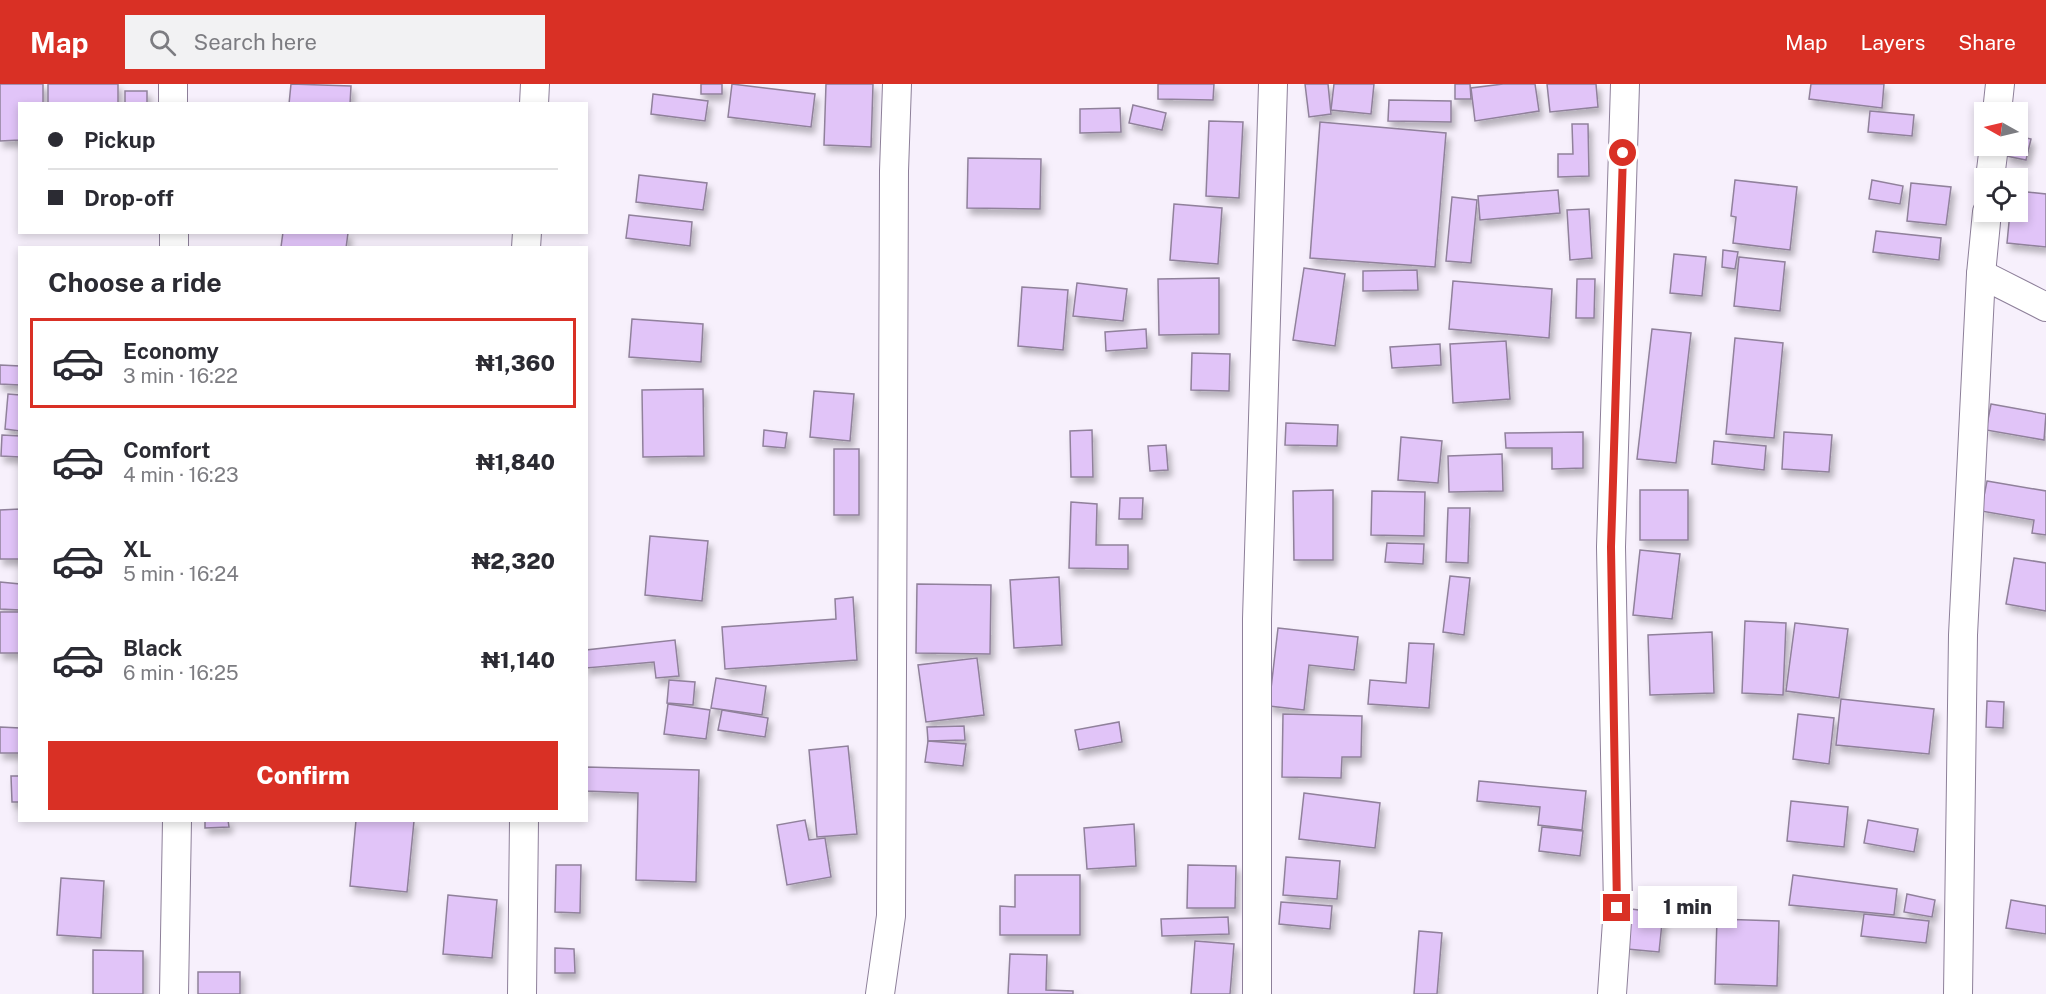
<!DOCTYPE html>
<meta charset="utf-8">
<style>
:root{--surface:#fff;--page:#f2f2f3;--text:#2b2b33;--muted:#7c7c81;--line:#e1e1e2;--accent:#d93025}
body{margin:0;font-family:"Public Sans",sans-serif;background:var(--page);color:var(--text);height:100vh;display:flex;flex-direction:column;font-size:22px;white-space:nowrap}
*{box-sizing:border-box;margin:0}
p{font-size:20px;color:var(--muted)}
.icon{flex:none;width:33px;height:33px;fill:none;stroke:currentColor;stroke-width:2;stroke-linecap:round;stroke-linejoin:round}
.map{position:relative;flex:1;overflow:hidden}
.sheet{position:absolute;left:18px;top:162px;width:570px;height:576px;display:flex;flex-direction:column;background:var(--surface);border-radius:0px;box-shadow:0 3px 9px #0003}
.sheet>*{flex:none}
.top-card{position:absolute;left:18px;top:18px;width:570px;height:132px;border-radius:0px;box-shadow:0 3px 9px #0003;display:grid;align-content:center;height:132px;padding:0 30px;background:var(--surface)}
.needle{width:39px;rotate:278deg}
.buttons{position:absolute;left:1974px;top:18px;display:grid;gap:12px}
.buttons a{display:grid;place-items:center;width:54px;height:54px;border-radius:0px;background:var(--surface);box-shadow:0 3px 9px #0003;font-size:30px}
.end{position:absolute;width:27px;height:27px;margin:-14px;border:8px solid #d93025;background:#fff;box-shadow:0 0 0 3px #fff}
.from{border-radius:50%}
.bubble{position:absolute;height:42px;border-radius:0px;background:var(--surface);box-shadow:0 3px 9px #0003;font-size:20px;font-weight:800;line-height:42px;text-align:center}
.top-card b{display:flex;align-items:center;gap:21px;height:57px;font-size:22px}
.top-card b+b{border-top:2px solid var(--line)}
.top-card i{width:15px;height:15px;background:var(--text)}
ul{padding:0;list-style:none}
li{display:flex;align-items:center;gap:18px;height:90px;margin:0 12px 9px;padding:0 18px;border:3px solid transparent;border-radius:0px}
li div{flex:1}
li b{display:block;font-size:22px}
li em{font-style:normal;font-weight:800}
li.current{border-color:var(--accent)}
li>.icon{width:54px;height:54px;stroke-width:1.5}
h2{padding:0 30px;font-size:27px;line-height:72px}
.button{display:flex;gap:12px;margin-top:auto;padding:12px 30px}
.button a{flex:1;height:69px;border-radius:0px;background:var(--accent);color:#fff;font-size:24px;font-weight:800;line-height:69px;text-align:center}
header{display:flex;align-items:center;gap:36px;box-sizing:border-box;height:84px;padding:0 30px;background:var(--accent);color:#fff}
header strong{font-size:28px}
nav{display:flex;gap:33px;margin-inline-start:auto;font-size:21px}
.search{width:420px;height:54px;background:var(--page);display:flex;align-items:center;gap:15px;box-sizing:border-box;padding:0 21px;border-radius:0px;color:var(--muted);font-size:22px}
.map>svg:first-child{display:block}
</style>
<header>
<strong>Map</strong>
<div class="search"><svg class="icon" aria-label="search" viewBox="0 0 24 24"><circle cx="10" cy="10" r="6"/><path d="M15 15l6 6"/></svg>Search here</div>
<nav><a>Map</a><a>Layers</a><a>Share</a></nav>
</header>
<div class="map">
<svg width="2046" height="910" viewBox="0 0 2046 910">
<defs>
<filter id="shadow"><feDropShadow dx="3.5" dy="6" stdDeviation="3" flood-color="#0004"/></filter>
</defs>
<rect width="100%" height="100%" fill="#f7f0fc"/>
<g fill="#e1c4f8" stroke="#90819b" stroke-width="1.5" filter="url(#shadow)">
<polygon points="0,0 43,0 43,20 20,20 20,56 0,57"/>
<rect x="48" y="0" width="70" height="20"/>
<polygon points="291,0 351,2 350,20 289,20"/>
<rect x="701" y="0" width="21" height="10"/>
<polygon points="732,0 815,10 811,43 728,33"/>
<polygon points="826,0 873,0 871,63 824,61"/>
<polygon points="1158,0 1214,0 1213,16 1158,15"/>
<polygon points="1305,0 1328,0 1331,30 1309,33"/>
<polygon points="1334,0 1374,0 1371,30 1331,26"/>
<polygon points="1455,0 1470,0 1471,15 1455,15"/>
<polygon points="1503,0 1535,0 1539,27 1475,37 1471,4"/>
<polygon points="1547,0 1596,0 1598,23 1550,28"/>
<polygon points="1811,0 1884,0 1882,24 1809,15"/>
<rect x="125" y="7" width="22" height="13"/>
<polygon points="653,10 708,17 705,37 651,30"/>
<polygon points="1389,16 1451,17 1451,38 1388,37"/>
<polygon points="1133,21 1166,29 1162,46 1129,39"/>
<polygon points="1120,24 1121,48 1080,49 1080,25"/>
<polygon points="1870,27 1914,31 1912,52 1868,48"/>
<polygon points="1209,37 1243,38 1239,114 1206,112"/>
<polygon points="1320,38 1446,49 1435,183 1310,174"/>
<polygon points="1572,40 1588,40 1589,92 1558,93 1558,70 1573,70"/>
<polygon points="2018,52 2031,55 2026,76 2006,72 2008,62 2018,62"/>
<polygon points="968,74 1041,75 1040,125 967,124"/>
<polygon points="639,91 707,99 703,126 636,118"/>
<polygon points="1735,96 1797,103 1790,166 1733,159 1736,133 1731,132"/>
<polygon points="1872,96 1903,102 1900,120 1869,115"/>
<polygon points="1911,99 1951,103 1946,141 1907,137"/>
<polygon points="1558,106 1560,129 1480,136 1478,112"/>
<polygon points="2018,107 2046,110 2046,163 2007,159 2010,128 2018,128"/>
<polygon points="1452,113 1477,116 1471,179 1446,177"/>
<polygon points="1174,120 1222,124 1218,180 1170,176"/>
<polygon points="1589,125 1592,174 1570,176 1567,126"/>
<polygon points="629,131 692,138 690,162 626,154"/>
<polygon points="1876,147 1941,154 1939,176 1873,168"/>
<polygon points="283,148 348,149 346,164 281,163"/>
<polygon points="1723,166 1738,168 1735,185 1722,183"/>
<polygon points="1674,170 1706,173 1702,212 1670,209"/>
<polygon points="1739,173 1785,178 1780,227 1734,222"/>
<polygon points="1304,184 1345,190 1335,262 1293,256"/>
<polygon points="1417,186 1418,206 1363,207 1363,187"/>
<polygon points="1219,194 1219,250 1159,251 1158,195"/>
<polygon points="1577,195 1595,195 1594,234 1576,234"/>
<polygon points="1453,197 1552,205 1549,254 1449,245"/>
<polygon points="1077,199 1127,205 1123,237 1073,232"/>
<polygon points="1022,203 1068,206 1063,266 1018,262"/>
<polygon points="632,235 703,240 701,278 629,273"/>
<polygon points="1146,245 1147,264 1106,267 1105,248"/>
<polygon points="1652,245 1691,249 1676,379 1637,375"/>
<polygon points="1735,254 1783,259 1774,354 1726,350"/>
<polygon points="1506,257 1510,315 1453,319 1450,260"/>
<polygon points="1440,260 1441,281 1392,284 1390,263"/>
<polygon points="1192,269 1230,270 1229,307 1191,306"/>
<polygon points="0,281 20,282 20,301 0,300"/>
<polygon points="703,305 704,372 643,373 642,306"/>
<polygon points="814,307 854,310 850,357 810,353"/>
<polygon points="8,310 20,311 20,347 5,345"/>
<polygon points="1991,320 2046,330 2044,356 1986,346"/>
<polygon points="1286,339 1338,341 1337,362 1285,361"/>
<polygon points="764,346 787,349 785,364 763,362"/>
<polygon points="1092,346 1093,393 1071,393 1070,347"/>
<polygon points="1583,348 1583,384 1552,385 1552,364 1506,364 1505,349"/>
<polygon points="1784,348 1832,351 1829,388 1782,385"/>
<polygon points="2,351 20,352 20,373 1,372"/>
<polygon points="1401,353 1442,357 1438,399 1398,396"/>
<polygon points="1714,357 1766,362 1764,386 1712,380"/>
<polygon points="1166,361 1168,386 1150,387 1148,362"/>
<rect x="834" y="365" width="25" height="66"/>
<polygon points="1502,370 1503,407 1449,408 1448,372"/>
<polygon points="1987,397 2046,407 2046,451 2032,449 2034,436 1981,427"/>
<polygon points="1333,406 1333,476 1294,476 1293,407"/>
<rect x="1640" y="406" width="48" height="50"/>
<polygon points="1372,407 1425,408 1424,452 1371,451"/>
<polygon points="1120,414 1143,414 1142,435 1119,435"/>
<polygon points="1071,418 1097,420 1096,461 1128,461 1128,485 1069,484"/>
<polygon points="1448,424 1470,424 1468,479 1446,478"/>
<polygon points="20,425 20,475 0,475 0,426"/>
<polygon points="650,452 708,457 702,517 645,511"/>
<polygon points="1387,459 1424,460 1423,480 1385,478"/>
<polygon points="1640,466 1680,470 1672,535 1633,531"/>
<polygon points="2014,474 2046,479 2046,527 2006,520"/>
<polygon points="1450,492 1470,494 1464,551 1443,548"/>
<polygon points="1059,493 1062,561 1014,564 1010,496"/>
<polygon points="0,498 20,500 20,526 0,525"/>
<polygon points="917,500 991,501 990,570 916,569"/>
<polygon points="853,513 857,576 725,585 722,543 836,535 835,515"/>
<rect x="0" y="528" width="20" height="41"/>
<polygon points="1745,537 1786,539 1783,611 1742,609"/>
<polygon points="1795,539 1848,545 1839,614 1786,607"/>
<polygon points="1278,544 1358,553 1354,586 1309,581 1304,626 1269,622"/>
<polygon points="1712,548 1714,609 1650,611 1648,551"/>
<polygon points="675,556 679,592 656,594 654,578 586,584 586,566"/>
<polygon points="1409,559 1434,560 1429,624 1368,620 1370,596 1406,599"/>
<polygon points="977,574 984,631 926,638 918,581"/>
<polygon points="716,594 766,602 762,631 711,624"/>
<polygon points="669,596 695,598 693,621 667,619"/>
<polygon points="1841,615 1934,625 1929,670 1836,661"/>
<polygon points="1987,617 2004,618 2003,644 1986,643"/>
<polygon points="668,620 710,626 706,655 664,650"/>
<polygon points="722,626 768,634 765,653 718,646"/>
<polygon points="1283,630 1362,632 1361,673 1342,673 1341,694 1282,693"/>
<polygon points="1798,630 1834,634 1829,680 1793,675"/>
<polygon points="1119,638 1122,658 1079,666 1075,646"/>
<polygon points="964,642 965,656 928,657 927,643"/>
<polygon points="0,643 20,644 20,669 0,669"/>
<polygon points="928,657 966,660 963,682 925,678"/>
<polygon points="848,662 857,750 817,753 809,666"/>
<polygon points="586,683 699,686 696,798 636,796 638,709 586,707"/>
<polygon points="11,692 20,692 20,718 12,718"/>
<polygon points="1479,697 1586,707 1582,746 1538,741 1540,723 1477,717"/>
<polygon points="1304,709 1380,719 1375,764 1299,755"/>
<polygon points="1791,717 1848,723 1844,763 1787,757"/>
<polygon points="205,736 228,736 229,743 205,744"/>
<polygon points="356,736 414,737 407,808 350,802"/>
<polygon points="805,736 809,756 825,754 831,793 787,801 777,741"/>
<polygon points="1868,736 1918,745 1914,768 1864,759"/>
<polygon points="1134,740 1136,782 1087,785 1084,744"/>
<polygon points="1542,743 1583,747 1580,772 1539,767"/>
<polygon points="1286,773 1340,777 1337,815 1283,811"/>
<polygon points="556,781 581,781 580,829 555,828"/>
<polygon points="1188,781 1236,782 1235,824 1187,824"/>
<polygon points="1015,791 1080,791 1080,851 1000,851 1000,822 1015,823"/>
<polygon points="1793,791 1897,805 1894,831 1789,821"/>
<polygon points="61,794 104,797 101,854 57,851"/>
<polygon points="1907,810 1935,816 1932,833 1904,828"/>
<polygon points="448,811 497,816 492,874 443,870"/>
<polygon points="2011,816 2046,822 2046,850 2006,844"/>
<polygon points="1281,818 1332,822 1330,845 1279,840"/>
<polygon points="1631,825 1663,829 1659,868 1627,865"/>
<polygon points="1864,830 1929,837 1926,859 1861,852"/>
<polygon points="1228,833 1229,850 1162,852 1161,835"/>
<polygon points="1717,835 1779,837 1777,902 1715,900"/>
<polygon points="1419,847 1442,849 1437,910 1414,910"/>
<polygon points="1195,857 1234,860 1230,910 1191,910"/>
<polygon points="555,864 574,865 575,889 555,889"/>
<polygon points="93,866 143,867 143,910 93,910"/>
<polygon points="1010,870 1047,871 1046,906 1073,907 1073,910 1008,910"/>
<rect x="198" y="888" width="42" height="22"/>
</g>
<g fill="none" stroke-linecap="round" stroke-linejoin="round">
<defs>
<g id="street">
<polyline points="173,0 173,20"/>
<polyline points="534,20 535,0"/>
<polyline points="1997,28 2000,0"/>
<polyline points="1990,94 1994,62"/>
<polyline points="174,148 174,164"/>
<polyline points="526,164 527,148"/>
<polyline points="1981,190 2046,223"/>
<polyline points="174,910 177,736"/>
<polyline points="522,910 524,736"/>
<polyline points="880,910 891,832 894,87 897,0"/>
<polyline points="1257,910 1257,535 1273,0"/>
<polyline points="1612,910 1618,823 1611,463 1625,0"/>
<polyline points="1958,910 1963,551 1981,190 1987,128"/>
</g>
</defs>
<use href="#street" stroke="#8d7f99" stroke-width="30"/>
<use href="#street" stroke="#fff" stroke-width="28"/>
</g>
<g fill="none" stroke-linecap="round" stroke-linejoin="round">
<polyline stroke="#d93025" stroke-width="8" points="1617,824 1611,463 1623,69"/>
</g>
</svg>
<div class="buttons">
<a><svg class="needle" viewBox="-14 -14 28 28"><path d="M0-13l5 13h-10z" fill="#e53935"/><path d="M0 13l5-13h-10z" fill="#7c7c81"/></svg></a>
<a><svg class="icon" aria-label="locate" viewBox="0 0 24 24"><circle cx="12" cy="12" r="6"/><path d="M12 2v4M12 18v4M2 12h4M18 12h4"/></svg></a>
</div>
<i class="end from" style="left:1623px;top:69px"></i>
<i class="end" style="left:1617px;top:824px"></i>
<div class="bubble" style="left:1638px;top:802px;width:99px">1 min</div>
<div class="top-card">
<b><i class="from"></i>Pickup</b>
<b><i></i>Drop-off</b>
</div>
<section class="sheet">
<h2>Choose a ride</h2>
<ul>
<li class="current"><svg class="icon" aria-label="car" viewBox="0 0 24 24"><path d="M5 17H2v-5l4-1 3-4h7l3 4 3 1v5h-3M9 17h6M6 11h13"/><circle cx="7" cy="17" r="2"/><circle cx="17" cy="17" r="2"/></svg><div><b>Economy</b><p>3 min · 16:22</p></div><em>₦1,360</em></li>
<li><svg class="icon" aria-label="car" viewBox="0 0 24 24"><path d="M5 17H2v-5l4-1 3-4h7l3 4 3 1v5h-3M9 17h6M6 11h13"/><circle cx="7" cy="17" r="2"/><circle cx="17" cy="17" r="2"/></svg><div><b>Comfort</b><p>4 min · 16:23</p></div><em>₦1,840</em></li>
<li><svg class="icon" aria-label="car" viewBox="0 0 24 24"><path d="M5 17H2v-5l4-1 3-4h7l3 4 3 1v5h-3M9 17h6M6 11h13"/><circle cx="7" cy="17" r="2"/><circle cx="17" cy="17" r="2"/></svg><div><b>XL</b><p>5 min · 16:24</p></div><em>₦2,320</em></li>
<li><svg class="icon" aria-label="car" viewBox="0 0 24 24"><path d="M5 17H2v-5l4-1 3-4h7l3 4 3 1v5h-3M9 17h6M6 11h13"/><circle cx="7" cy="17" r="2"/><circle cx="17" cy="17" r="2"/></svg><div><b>Black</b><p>6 min · 16:25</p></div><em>₦1,140</em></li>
</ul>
<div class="button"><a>Confirm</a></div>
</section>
</div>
